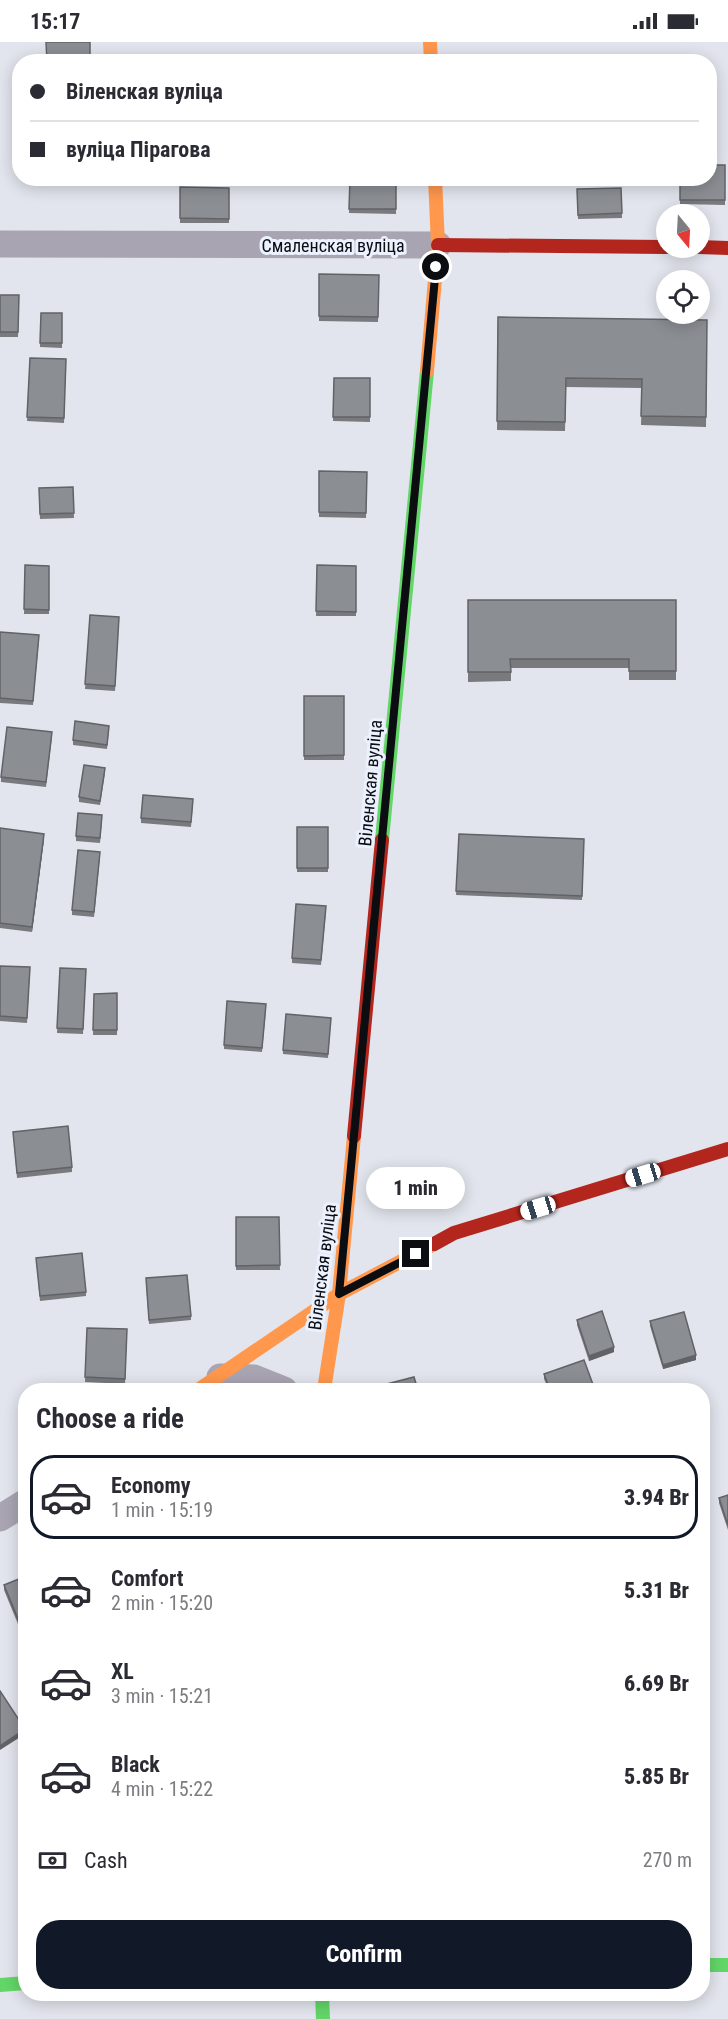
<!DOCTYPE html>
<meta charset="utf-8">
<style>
:root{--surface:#fff;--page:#f2f2f3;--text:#2b2b33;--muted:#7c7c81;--line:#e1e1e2;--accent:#111827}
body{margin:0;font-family:"Roboto Condensed",sans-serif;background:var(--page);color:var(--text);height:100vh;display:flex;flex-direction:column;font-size:22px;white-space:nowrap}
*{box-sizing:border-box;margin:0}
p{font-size:20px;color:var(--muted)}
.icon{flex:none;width:33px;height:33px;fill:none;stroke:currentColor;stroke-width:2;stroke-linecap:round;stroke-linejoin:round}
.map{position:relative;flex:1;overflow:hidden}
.panel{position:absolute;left:18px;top:1341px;width:692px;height:618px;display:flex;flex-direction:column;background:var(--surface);border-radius:24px;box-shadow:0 3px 15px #0003}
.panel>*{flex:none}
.top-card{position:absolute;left:12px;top:12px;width:705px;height:132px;border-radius:24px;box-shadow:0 3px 15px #0003;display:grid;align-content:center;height:132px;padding:0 18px;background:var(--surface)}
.needle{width:39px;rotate:162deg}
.controls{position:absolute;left:656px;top:162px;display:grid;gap:12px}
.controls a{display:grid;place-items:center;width:54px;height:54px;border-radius:50%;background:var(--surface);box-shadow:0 3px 15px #0003;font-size:30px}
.end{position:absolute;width:27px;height:27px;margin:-14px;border:8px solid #0b0d11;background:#fff;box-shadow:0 0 0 3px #fff}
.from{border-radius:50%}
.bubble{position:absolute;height:42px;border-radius:21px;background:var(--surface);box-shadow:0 3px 15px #0003;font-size:20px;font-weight:800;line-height:42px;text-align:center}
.car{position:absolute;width:18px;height:36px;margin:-18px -9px;border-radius:8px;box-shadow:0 0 4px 2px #0007;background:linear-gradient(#fff 24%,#345 0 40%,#fff 0 76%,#345 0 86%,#fff 0)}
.top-card b{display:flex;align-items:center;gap:21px;height:57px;font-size:22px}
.top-card b+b{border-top:2px solid var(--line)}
.top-card i{width:15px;height:15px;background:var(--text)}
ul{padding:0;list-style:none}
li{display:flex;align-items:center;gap:18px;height:84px;margin:0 12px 9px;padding:0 6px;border:3px solid transparent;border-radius:24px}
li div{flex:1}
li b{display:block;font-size:22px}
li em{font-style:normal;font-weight:800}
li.selected{border-color:var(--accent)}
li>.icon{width:54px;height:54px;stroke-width:1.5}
h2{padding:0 18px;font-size:27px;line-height:72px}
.pay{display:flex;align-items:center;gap:15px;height:66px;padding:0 18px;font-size:22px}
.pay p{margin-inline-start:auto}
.primary-button{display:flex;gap:12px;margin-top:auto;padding:12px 18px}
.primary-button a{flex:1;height:69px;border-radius:24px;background:var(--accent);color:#fff;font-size:24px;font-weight:800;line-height:69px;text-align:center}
.status{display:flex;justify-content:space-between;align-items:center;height:42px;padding:0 30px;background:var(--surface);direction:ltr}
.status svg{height:16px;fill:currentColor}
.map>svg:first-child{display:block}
</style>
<div class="status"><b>15:17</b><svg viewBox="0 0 49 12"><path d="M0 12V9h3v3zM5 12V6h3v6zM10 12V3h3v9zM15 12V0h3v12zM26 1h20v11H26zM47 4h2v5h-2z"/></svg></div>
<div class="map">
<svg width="728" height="1977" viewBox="0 0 728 1977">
<rect width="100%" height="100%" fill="#e2e5ed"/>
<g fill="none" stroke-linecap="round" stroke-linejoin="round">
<g stroke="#a8a4b2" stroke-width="27">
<polyline points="0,202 438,203"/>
<polyline points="220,1335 254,1336 284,1348"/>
<polyline points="0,1476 26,1460"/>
</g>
<g stroke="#63d668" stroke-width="14">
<polyline points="382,798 427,329"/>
<polyline points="702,1923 728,1923"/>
<polyline points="0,1943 26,1941"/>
<polyline points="322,1952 323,1977"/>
</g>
<g stroke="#ff974d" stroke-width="14">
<polyline points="430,0 431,20"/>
<polyline points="427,329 438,203 435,136"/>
<polyline points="198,1348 339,1252 434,1202"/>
<polyline points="324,1348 339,1252 354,1094"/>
</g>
<g stroke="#b3261e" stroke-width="14">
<polyline points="438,203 666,205"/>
<polyline points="699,205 728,206"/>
<polyline points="354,1094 382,798"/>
<polyline points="434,1202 454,1191 728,1107"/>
</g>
</g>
<g fill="#787a7e">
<polygon points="725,123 725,163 680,162 680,136"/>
<polygon points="350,136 396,136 396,172 349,171"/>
<polygon points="180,145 229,146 229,181 180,181"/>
<polygon points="577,147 622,171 622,176 578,177"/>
<polygon points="319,232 379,233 378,280 319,279"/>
<polygon points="0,253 19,253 18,295 0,295"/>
<polygon points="41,271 62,271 62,306 40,305"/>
<polygon points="498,275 707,278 706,385 641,383 642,346 566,345 565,389 497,388"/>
<polygon points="30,316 66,317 64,381 27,379"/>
<polygon points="334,336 370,336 370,380 333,379"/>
<polygon points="319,429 367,430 366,476 319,475"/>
<polygon points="73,445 74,476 40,477 39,446"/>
<polygon points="25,523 49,524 49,572 24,572"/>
<polygon points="317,523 356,524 356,574 316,574"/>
<polygon points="468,558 676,558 676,638 629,638 629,626 511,626 511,639 468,640"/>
<polygon points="90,573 119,575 115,649 85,647"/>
<polygon points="0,590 39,597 33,663 0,661"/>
<rect x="304" y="654" width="40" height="64"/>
<polygon points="109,688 107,707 73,703 73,698"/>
<polygon points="52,695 46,745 1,740 1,735"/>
<polygon points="105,731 100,763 79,760 79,755"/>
<polygon points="193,762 191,785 141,781 141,776"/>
<polygon points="102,778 100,801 76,799 76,794"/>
<rect x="297" y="785" width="31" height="45"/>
<polygon points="0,786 44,797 32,890 0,886"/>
<polygon points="459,792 584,797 582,858 456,853"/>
<polygon points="100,815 94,875 72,873 72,868"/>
<polygon points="326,869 321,923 292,921 292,916"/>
<polygon points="0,924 30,925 27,981 0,979"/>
<polygon points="60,926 86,927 83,992 57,991"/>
<polygon points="117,951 117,993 93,993 94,952"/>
<polygon points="266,967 262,1010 224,1007 224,1003"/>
<polygon points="331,976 328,1016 283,1012 283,1008"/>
<polygon points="13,1090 72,1125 72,1130 17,1136"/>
<polygon points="236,1175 279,1175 280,1228 236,1228"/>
<polygon points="36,1216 86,1250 86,1254 40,1259"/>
<polygon points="146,1241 191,1274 191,1278 149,1282"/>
<polygon points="577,1278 614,1310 589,1319 577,1283"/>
<polygon points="650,1279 696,1318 663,1327 650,1284"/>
<polygon points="87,1286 127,1287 125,1342 85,1340"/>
<polygon points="544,1332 595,1348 549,1348 544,1337"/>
<polygon points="728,1453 728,1488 719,1461 719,1456"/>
<polygon points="26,1534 25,1599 4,1548 4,1543"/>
</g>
<g fill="#616367">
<polygon points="44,792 44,797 32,890 32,885"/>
<polygon points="614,1305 614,1310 589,1319 589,1314"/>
<polygon points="696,1313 696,1318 663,1327 663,1323"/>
<polygon points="25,1687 25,1692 0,1708 0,1704"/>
</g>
<g fill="#8b8e93" stroke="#616367" stroke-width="1.5">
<polygon points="46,0 90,0 90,20 47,20"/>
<rect x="324" y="14" width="48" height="6"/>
<polygon points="710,123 725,123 725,158 680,158 680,136 710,136"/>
<polygon points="350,136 396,136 396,167 349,167"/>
<polygon points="180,145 229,146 229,177 180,176"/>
<polygon points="621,146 622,171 578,173 577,147"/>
<polygon points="319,232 379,233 378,275 319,274"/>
<polygon points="0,253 19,253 18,290 0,290"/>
<polygon points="41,271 62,271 62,301 40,301"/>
<polygon points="498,275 707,278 706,375 641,374 642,337 566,336 565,380 497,379"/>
<polygon points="30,316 66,317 64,376 27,375"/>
<polygon points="334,336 370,336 370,375 333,375"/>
<polygon points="319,429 367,430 366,471 319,470"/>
<polygon points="73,445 74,471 40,472 39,446"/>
<polygon points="25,523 49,524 49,568 24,567"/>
<polygon points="317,523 356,524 356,570 316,569"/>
<polygon points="468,558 676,558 676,629 629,629 629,617 510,617 511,630 468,630"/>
<polygon points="90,573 119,575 115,644 85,642"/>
<polygon points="0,590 39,593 33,659 0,656"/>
<polygon points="304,654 344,654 344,713 304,714"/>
<polygon points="75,679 109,684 107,703 73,698"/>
<polygon points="7,685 52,690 46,740 1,735"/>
<polygon points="84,723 105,726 100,759 79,755"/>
<polygon points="143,753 193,757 191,780 141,776"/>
<polygon points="78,771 102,773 100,796 76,794"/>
<rect x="297" y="785" width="31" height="41"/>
<polygon points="0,786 44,792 32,885 0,881"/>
<polygon points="459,792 584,797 582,854 456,849"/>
<polygon points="78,808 100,810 94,870 72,868"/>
<polygon points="296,862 326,864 321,918 292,916"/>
<polygon points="0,924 30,925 27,976 0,974"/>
<polygon points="60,926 86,927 83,987 57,986"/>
<polygon points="117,951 117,988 93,988 94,952"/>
<polygon points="227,959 266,962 262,1006 224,1003"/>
<polygon points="286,972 331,976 328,1012 283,1008"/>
<polygon points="68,1084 72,1125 17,1131 13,1090"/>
<polygon points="236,1175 279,1175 280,1223 236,1224"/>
<polygon points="82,1211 86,1250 40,1254 36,1216"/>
<polygon points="187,1233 191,1274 149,1278 146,1236"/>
<polygon points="602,1269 614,1305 589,1314 577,1278"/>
<polygon points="684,1270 696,1313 663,1323 650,1279"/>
<polygon points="87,1286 127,1287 125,1337 85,1335"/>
<polygon points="584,1318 595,1348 550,1348 544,1332"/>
<polygon points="414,1335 418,1348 376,1348 375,1345"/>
<polygon points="728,1453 728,1483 719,1456"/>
<polygon points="26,1534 26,1594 25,1594 4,1543"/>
<polygon points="0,1649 25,1687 0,1704"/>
</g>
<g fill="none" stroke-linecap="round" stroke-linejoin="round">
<polyline stroke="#0b0d11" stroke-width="8" points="416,1212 339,1252 436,225"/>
</g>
<g text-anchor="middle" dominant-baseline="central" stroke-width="6" stroke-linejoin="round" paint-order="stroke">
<g font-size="18" fill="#0b0d11" stroke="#ebf1fe">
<text x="333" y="203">Смаленская вуліца</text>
<text transform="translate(370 741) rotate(-85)">Віленская вуліца</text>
<text transform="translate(322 1225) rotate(-83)">Віленская вуліца</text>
</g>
</g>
</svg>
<div class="controls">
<a><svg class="needle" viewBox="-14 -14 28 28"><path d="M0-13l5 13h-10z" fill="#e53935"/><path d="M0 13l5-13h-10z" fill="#7c7c81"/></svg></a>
<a><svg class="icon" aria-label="locate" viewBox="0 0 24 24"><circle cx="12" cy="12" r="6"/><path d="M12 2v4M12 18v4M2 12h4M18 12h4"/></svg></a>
</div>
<i class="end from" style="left:436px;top:225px"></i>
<i class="end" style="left:416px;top:1212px"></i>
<div class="bubble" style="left:366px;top:1125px;width:99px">1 min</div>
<i class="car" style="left:643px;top:1133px;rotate:253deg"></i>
<i class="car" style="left:538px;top:1166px;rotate:253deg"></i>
<div class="top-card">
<b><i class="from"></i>Віленская вуліца</b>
<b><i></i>вуліца Пірагова</b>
</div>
<section class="panel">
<h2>Choose a ride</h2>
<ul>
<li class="selected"><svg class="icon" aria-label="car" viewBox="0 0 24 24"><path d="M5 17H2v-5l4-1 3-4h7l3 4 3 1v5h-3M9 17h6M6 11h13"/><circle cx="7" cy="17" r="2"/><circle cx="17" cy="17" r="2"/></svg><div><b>Economy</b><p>1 min · 15:19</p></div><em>3.94 Br</em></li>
<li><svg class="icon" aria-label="car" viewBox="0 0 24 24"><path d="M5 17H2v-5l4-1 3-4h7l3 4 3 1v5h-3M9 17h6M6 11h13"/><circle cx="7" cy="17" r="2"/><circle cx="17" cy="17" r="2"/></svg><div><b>Comfort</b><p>2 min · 15:20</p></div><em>5.31 Br</em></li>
<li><svg class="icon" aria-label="car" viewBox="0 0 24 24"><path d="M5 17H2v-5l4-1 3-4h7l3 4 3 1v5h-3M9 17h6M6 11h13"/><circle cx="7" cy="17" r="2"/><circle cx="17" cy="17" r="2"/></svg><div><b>XL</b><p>3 min · 15:21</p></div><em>6.69 Br</em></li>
<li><svg class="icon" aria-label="car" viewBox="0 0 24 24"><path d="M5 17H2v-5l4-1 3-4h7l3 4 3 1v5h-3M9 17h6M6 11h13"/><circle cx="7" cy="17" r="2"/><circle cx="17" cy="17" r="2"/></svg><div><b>Black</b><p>4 min · 15:22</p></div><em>5.85 Br</em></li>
</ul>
<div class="pay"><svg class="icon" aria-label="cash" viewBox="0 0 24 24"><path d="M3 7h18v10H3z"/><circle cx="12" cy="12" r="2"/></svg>Cash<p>270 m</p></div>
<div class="primary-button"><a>Confirm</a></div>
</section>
</div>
